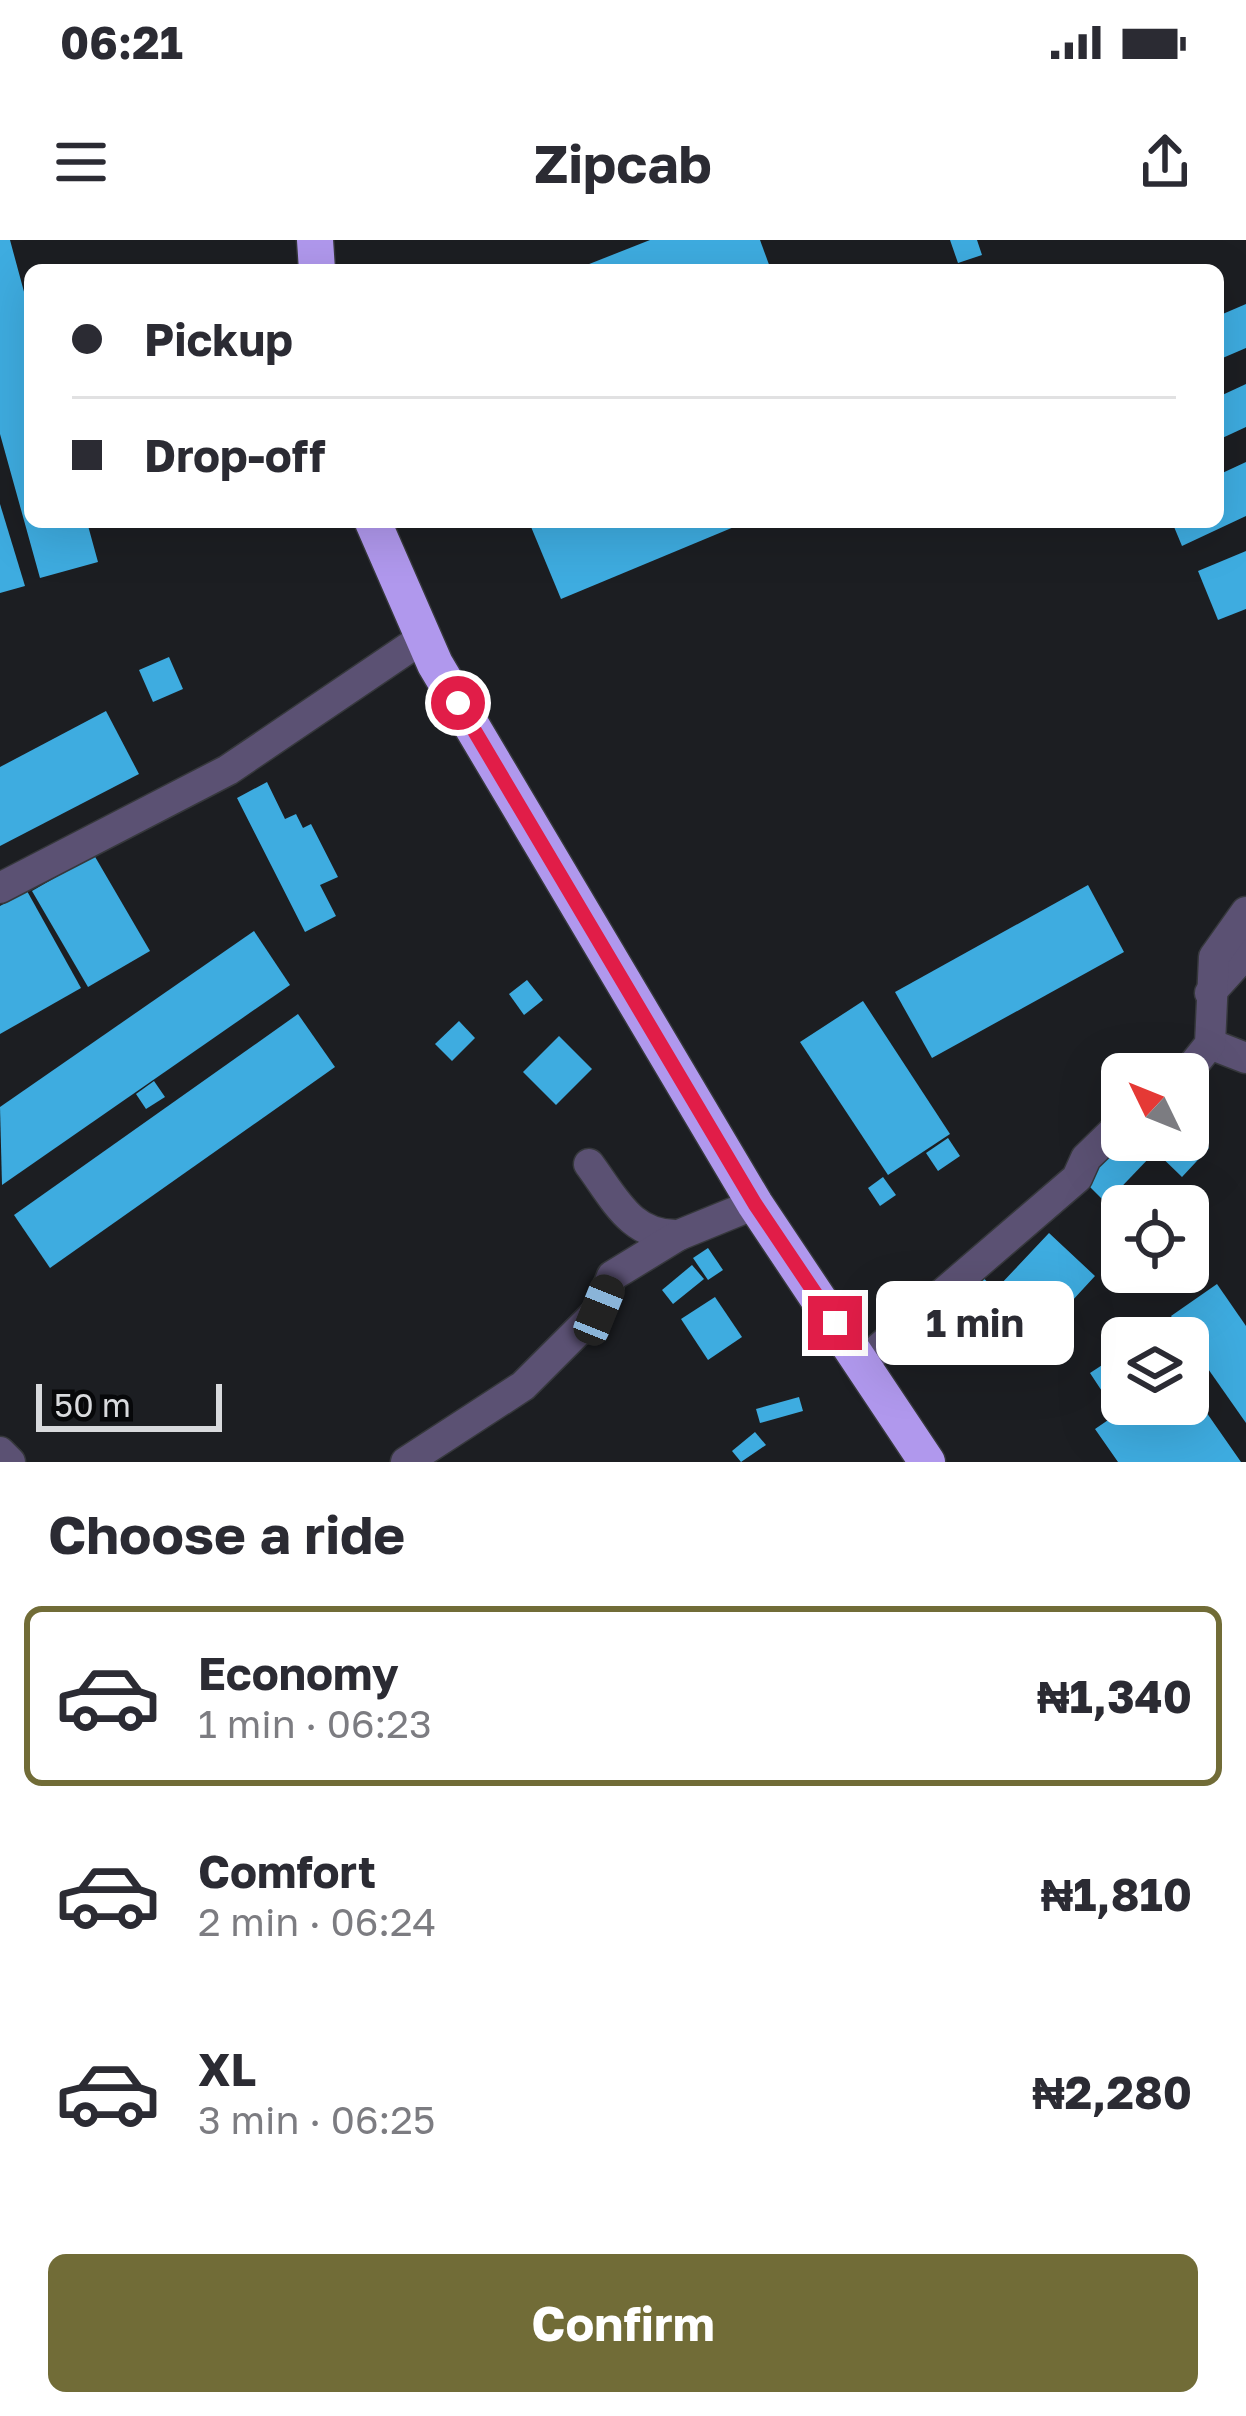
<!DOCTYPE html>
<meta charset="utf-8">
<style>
:root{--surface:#fff;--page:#f2f2f3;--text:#2b2b33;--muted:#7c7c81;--line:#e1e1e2;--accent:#716c37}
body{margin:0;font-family:"Golos Text",sans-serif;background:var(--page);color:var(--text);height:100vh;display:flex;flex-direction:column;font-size:45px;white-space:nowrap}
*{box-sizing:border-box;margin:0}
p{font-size:39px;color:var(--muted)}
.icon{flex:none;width:66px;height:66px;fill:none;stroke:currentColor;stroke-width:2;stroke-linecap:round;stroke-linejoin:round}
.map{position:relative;height:1222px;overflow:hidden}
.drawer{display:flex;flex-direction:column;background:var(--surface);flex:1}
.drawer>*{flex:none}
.guide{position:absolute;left:24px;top:24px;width:1200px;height:264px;border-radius:18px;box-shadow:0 12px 48px #0002;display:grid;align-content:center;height:264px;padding:0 48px;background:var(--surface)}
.needle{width:78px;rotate:313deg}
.tools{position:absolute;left:1101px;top:813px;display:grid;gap:24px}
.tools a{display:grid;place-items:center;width:108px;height:108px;border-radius:18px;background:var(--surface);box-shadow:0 12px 48px #0002;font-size:60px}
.scale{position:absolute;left:36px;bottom:30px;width:186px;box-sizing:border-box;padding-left:12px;border:6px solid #d8dadd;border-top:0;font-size:33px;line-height:42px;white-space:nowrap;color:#d8dadd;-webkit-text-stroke:9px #07080a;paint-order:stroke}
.end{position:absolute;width:54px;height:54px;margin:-27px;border:15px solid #e11d48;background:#fff;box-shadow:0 0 0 6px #fff}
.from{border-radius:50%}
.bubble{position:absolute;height:84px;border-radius:18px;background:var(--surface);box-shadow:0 12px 48px #0002;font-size:39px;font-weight:700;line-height:84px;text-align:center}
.car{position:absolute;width:36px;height:72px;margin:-36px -18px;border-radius:15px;box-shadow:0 0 9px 3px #0007;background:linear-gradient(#222 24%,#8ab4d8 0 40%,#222 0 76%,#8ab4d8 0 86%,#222 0)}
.guide b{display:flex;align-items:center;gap:42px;height:114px;font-size:45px}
.guide b+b{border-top:3px solid var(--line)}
.guide i{width:30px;height:30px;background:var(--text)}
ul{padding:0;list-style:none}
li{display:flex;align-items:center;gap:36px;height:180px;margin:0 24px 18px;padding:0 24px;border:6px solid transparent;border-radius:18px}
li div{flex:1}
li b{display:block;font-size:45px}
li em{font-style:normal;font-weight:700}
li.active{border-color:var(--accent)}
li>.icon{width:108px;height:108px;stroke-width:1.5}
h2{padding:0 48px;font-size:54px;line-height:144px}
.action{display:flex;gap:24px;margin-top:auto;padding:24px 48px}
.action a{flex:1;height:138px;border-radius:18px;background:var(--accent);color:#fff;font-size:48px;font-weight:700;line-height:138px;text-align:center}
.status{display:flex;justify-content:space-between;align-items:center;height:84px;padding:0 60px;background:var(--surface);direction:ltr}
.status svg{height:33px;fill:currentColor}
header{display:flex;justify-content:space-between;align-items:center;height:156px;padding:0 48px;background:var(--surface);font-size:54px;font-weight:700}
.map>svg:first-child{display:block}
</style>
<div class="status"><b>06:21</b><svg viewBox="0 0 49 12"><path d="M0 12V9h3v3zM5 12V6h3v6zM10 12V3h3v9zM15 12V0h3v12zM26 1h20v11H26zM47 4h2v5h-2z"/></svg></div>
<header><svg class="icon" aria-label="menu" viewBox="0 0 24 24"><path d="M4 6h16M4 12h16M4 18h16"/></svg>Zipcab<svg class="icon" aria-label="share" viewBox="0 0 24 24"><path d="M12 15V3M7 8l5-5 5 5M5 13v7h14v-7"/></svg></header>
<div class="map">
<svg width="1246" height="1222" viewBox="0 0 1246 1222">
<rect width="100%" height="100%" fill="#1c1e22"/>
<g fill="#3eace0">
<polygon points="0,0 10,0 30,74 30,282 87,282 98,322 40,338 0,194"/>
<polygon points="650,0 760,0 771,30 574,30"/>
<polygon points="950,0 977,0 982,15 958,23"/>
<polygon points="1246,64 1246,108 1218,120 1218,76"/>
<polygon points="1246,144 1246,187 1218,200 1218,157"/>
<polygon points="1246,222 1246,276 1182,306 1172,282 1218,282 1218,235"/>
<polygon points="0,264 25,346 0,353"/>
<polygon points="529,282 746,282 561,359"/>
<polygon points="1246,311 1246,369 1218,380 1198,331"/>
<polygon points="169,417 183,449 153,462 139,430"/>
<polygon points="106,471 139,534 0,606 0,527"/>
<polygon points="267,542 285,579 296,574 303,588 311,584 338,637 320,645 336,676 305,692 237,558"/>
<polygon points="94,615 150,711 88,747 32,651"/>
<polygon points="1088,645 1124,712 932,818 895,752"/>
<polygon points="27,651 81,748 0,794 0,666"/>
<polygon points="254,691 290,745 2,945 0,867"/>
<polygon points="527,740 543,760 524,775 509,754"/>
<polygon points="863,761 950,894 888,935 800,802"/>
<polygon points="298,774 335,827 50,1028 14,975"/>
<polygon points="459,781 475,798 452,821 435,804"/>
<polygon points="559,796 592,829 556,865 523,832"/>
<polygon points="154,841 165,857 146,869 136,854"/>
<polygon points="1188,888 1209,908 1182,937 1147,903 1188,900"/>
<polygon points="948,898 960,916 938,931 926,913"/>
<polygon points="1122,900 1135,900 1151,916 1106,963 1081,938"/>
<polygon points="883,937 896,955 880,966 868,948"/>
<polygon points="1049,993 1095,1036 1014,1124 980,1093 996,1075 983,1063"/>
<polygon points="708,1008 723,1030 708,1040 693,1018"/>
<polygon points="692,1025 704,1039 673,1064 662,1050"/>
<polygon points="978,1032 991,1046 960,1077 946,1063"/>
<polygon points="1217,1044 1246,1086 1246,1183 1171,1076"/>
<polygon points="715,1057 742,1097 708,1120 681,1079"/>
<polygon points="943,1062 966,1089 922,1125 900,1098"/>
<polygon points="1122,1112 1122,1164 1188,1164 1188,1146 1241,1222 1118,1222 1095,1189 1117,1174 1090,1133"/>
<polygon points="799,1157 803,1171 760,1183 756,1169"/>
<polygon points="755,1192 766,1205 741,1222 732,1211"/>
</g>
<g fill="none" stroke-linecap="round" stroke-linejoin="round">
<defs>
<g id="minor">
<polyline points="0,648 228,530 423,398"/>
<polyline points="1210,753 1246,713"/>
<polyline points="1210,804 1246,818"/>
<polyline points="1186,834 1210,804 1214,717 1246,672"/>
<path d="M589 924C615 959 631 997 679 995"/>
<polyline points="862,1123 1077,938 1086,918 1122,883"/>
<polyline points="0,1212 10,1222"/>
<polyline points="406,1222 523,1146 599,1070 612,1036 679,995 755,964"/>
</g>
<g id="highway">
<polyline points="315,0 317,30"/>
<polyline points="373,282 435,424 755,964 927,1222"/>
</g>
</defs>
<use href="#minor" stroke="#36383c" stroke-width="33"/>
<use href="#highway" stroke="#36383c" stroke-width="39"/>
<use href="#minor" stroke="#5b5173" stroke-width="30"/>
<use href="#highway" stroke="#b098ed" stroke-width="36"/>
</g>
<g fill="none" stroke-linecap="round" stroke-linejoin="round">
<polyline stroke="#e11d48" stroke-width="15" points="458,463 755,964 835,1083"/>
</g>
</svg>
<div class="tools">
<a><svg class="needle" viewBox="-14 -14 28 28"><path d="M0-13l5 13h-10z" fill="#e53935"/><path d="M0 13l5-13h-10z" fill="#7c7c81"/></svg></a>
<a><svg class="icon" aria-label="locate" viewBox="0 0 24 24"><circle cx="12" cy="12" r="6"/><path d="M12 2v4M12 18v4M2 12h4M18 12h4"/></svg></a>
<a><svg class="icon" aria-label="layers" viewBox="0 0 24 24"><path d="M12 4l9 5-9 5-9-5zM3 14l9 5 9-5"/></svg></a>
</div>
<div class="scale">50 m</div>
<i class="end from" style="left:458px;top:463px"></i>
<i class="end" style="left:835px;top:1083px"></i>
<div class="bubble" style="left:876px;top:1041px;width:198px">1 min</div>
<i class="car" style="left:599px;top:1070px;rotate:22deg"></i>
<div class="guide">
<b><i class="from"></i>Pickup</b>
<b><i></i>Drop-off</b>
</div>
</div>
<section class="drawer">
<h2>Choose a ride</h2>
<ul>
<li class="active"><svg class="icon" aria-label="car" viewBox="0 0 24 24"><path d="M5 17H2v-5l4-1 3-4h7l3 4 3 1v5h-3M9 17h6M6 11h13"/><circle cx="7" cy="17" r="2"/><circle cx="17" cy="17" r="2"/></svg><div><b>Economy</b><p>1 min · 06:23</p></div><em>₦1,340</em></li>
<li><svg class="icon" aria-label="car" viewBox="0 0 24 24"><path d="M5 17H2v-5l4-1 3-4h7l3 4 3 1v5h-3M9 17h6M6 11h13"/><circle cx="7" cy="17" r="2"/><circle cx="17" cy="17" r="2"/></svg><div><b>Comfort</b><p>2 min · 06:24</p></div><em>₦1,810</em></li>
<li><svg class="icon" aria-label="car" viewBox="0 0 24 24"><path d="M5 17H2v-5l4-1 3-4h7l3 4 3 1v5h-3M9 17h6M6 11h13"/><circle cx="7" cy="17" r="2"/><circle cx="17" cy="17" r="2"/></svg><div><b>XL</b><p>3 min · 06:25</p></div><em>₦2,280</em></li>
</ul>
<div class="action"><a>Confirm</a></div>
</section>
